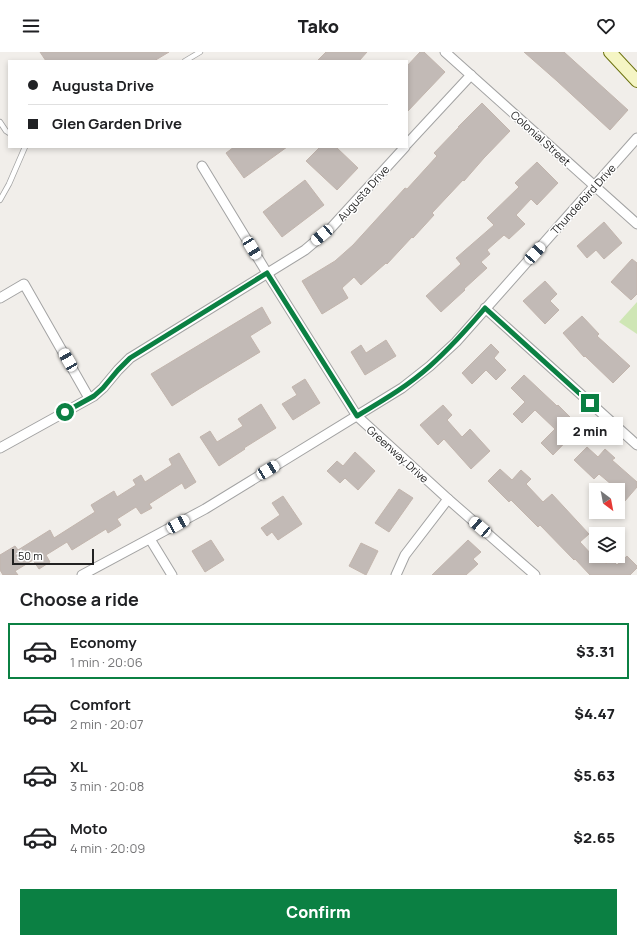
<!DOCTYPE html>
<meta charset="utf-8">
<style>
:root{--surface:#fff;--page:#f6f6f6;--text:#202124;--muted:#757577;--line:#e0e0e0;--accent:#0b8043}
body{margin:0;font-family:Manrope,sans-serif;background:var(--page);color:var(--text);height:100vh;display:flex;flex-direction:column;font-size:15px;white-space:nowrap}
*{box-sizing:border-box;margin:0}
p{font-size:13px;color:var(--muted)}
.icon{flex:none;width:22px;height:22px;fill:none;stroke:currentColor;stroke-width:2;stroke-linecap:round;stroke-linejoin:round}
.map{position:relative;height:523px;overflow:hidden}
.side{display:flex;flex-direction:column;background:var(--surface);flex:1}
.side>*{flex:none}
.hud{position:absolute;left:8px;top:8px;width:400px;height:88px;border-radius:0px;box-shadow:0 2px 6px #0003;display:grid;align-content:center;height:88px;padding:0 20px;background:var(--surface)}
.needle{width:26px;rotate:148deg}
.controls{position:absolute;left:589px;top:431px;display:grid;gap:8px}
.controls a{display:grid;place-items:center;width:36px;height:36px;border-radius:0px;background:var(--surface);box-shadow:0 2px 6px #0003;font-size:20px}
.scale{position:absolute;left:12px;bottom:10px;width:82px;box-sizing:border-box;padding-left:4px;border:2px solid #222;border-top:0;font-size:11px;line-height:14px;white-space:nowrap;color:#222;-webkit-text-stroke:3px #fff;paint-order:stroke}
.end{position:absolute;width:18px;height:18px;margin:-9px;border:5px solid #0b8043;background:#fff;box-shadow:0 0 0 2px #fff}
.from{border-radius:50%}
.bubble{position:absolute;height:28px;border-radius:0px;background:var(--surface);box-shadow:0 2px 6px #0003;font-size:13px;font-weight:800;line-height:28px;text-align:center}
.car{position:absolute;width:12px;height:24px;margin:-12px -6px;border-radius:5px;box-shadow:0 0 3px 1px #0007;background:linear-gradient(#fff 24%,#345 0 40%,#fff 0 76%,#345 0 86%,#fff 0)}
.hud b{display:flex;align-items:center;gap:14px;height:38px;font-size:15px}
.hud b+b{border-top:1px solid var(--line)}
.hud i{width:10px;height:10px;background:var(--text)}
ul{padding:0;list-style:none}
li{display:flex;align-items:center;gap:12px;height:56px;margin:0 8px 6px;padding:0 12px;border:2px solid transparent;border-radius:0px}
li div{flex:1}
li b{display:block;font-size:15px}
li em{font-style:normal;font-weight:800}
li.on{border-color:var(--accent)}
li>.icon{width:36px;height:36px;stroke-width:1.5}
h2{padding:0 20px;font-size:18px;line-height:48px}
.cta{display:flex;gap:8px;margin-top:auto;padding:8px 20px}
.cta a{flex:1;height:46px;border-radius:0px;background:var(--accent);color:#fff;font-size:16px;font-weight:800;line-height:46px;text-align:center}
header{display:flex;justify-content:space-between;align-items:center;height:52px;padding:0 20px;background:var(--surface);font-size:18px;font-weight:800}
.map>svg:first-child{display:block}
</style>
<header><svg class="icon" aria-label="menu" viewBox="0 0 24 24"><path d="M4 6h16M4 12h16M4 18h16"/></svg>Tako<svg class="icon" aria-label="heart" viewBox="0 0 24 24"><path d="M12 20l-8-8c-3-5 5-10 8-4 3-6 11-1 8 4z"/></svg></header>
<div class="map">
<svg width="637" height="523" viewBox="0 0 637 523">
<rect width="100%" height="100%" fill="#f1eeea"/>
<polygon fill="#cfe6b5" points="637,250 637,282 619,270"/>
<g fill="#c2bab6" stroke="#c2b5ad">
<polygon points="40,0 169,0 154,9 46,9"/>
<polygon points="326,0 367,0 359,9 317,9"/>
<polygon points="420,0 424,0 445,20 407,60 407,14"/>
<polygon points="524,0 564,0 628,58 610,78 557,29"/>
<polygon points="482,51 510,79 484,106 464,129 463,128 432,161 434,163 413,186 412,185 387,212 386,211 361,233 354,225 342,236 348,246 322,262 302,229 335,209 353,193 405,136 407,137 437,104 434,101 459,75 458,75"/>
<polygon points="234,95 287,95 244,126 226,101"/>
<polygon points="320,95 336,95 358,116 337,138 306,109"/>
<polygon points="537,110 558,131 537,153 531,147 516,163 525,172 509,187 504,183 487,198 490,202 481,210 487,216 464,237 465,238 441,260 426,244 461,212 456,206 494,173 487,166 519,135 515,131"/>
<polygon points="305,128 324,153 282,185 263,160"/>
<polygon points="604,170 622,191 604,207 596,198 587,206 577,194"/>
<polygon points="632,207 637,211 637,242 631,248 611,230"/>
<polygon points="545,229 557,242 550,249 559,258 545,272 523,249"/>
<polygon points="262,255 271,271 250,284 260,300 199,337 172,354 151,322"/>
<polygon points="582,264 599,282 597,284 630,314 613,331 585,304 584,305 563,281"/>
<polygon points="386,288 396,304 365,323 351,300 361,293 366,301"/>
<polygon points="491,292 499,300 494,306 506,318 496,328 486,318 472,332 462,321"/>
<polygon points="524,323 557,354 558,353 580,375 553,403 541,391 555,377 535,358 522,371 513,362 525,350 511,336"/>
<polygon points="305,327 320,351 293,368 282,352 297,343 292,335"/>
<polygon points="261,352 276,376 244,396 245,397 219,414 200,385 210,379 217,390 243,374 238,367"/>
<polygon points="443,353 452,363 447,368 462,385 470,377 490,399 471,417 444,387 438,393 420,373"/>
<polygon points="587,395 598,405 605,397 615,406 612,408 637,430 637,435 618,457 618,438 599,422 594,427 574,408"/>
<polygon points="355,400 375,419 358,438 345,426 340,431 327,419 337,409 343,414"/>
<polygon points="179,401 196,430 185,437 182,431 149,452 152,456 141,462 136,455 117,467 121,473 108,481 106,477 72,498 67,490 46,503 50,510 39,517 33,508 15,519 18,523 3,523 0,518 0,503 15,494 18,498 50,478 54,486 95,460 91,453 114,439 117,445 136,433 133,428 141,423 145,430 172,413 169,407"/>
<polygon points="500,417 512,428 521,418 531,427 526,432 543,450 552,442 589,482 580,490 593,504 599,504 606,512 611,507 617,513 627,504 637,514 637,516 630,523 590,523 575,507 574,508 540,473 538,475 511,448 509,450 488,429"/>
<polygon points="399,437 413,446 389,480 375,471"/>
<polygon points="283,444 302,472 278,488 272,480 267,484 261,476 280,463 272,451"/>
<polygon points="211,488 224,508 205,520 192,499"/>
<polygon points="468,488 481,500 473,507 478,512 466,523 432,523"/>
<polygon points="361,491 378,499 366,523 349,514"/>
</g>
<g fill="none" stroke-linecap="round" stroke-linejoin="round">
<defs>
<g id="lane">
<polyline points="185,9 200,0"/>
<polyline points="0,70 6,79 9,81"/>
<polyline points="0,148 9,132 25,95"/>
</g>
<g id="street">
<polyline points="445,0 637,172"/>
<polyline points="407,92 471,23"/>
<polyline points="202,114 267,221 357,364 448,447 535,523"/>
<polyline points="0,246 24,232 89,346"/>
<polyline points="485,256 637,393"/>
<polyline points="0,396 94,344 103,336 118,318 130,306 305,198 331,176 405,95"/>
<polyline points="150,487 172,523"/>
<polyline points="82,523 205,457 402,336 430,314 456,290 637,86"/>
<polyline points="396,523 405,503 448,447"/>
</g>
<polyline id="secondary" points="610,0 637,29"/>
</defs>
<use href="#lane" stroke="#a3a3a3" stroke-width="6"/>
<use href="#street" stroke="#a3a3a3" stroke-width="11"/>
<use href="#secondary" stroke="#6d730f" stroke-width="14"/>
<use href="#lane" stroke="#fff" stroke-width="4.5"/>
<use href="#street" stroke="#fff" stroke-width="9"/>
<use href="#secondary" stroke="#f5f5c4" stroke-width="12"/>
</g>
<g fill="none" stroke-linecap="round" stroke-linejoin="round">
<path stroke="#0b8043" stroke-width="5" d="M65 360 94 344 103 336 118 318 130 306 267 221 357 364C382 349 408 334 430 314 450 296 468 276 485 256L590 351"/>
</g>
<g text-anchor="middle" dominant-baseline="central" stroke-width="3" stroke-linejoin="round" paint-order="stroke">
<g font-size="11" fill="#222" stroke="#fff">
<text transform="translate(541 86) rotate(42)">Colonial Street</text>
<text transform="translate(363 141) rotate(-48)">Augusta Drive</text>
<text transform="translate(583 147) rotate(-48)">Thunderbird Drive</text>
<text transform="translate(398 402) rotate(42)">Greenway Drive</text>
</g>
</g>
</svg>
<div class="controls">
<a><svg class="needle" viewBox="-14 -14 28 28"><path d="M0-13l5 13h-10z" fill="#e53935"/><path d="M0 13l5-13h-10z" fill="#757577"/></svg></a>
<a><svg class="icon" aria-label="layers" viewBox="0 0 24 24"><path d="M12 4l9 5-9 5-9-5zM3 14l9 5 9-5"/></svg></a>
</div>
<div class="scale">50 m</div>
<i class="end from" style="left:65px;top:360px"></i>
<i class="end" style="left:590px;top:351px"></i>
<div class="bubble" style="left:557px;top:365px;width:66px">2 min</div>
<i class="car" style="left:322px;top:183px;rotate:230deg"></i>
<i class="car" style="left:252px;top:196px;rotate:149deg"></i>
<i class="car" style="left:535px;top:201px;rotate:42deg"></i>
<i class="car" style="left:68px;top:308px;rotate:330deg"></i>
<i class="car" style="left:268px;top:418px;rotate:59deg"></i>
<i class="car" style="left:178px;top:472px;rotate:61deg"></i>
<i class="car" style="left:480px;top:475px;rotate:311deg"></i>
<div class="hud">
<b><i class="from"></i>Augusta Drive</b>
<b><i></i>Glen Garden Drive</b>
</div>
</div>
<section class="side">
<h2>Choose a ride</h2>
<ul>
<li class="on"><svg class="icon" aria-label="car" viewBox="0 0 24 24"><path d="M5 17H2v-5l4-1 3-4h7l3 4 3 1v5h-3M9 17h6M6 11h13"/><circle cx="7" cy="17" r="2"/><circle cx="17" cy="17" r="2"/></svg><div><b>Economy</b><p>1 min · 20:06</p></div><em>$3.31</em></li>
<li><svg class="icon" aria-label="car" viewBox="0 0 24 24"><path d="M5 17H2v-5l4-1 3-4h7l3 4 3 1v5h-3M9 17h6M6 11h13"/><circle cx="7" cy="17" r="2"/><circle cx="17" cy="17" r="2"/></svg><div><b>Comfort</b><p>2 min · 20:07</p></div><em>$4.47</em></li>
<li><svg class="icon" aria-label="car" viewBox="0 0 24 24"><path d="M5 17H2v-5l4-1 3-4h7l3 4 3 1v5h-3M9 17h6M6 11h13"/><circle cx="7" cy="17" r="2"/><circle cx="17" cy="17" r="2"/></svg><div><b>XL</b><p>3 min · 20:08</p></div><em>$5.63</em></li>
<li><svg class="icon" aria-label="car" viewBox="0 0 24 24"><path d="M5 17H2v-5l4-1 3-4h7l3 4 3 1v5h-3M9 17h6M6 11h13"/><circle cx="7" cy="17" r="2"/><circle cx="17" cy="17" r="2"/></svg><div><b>Moto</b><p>4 min · 20:09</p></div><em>$2.65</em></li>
</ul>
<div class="cta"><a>Confirm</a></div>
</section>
